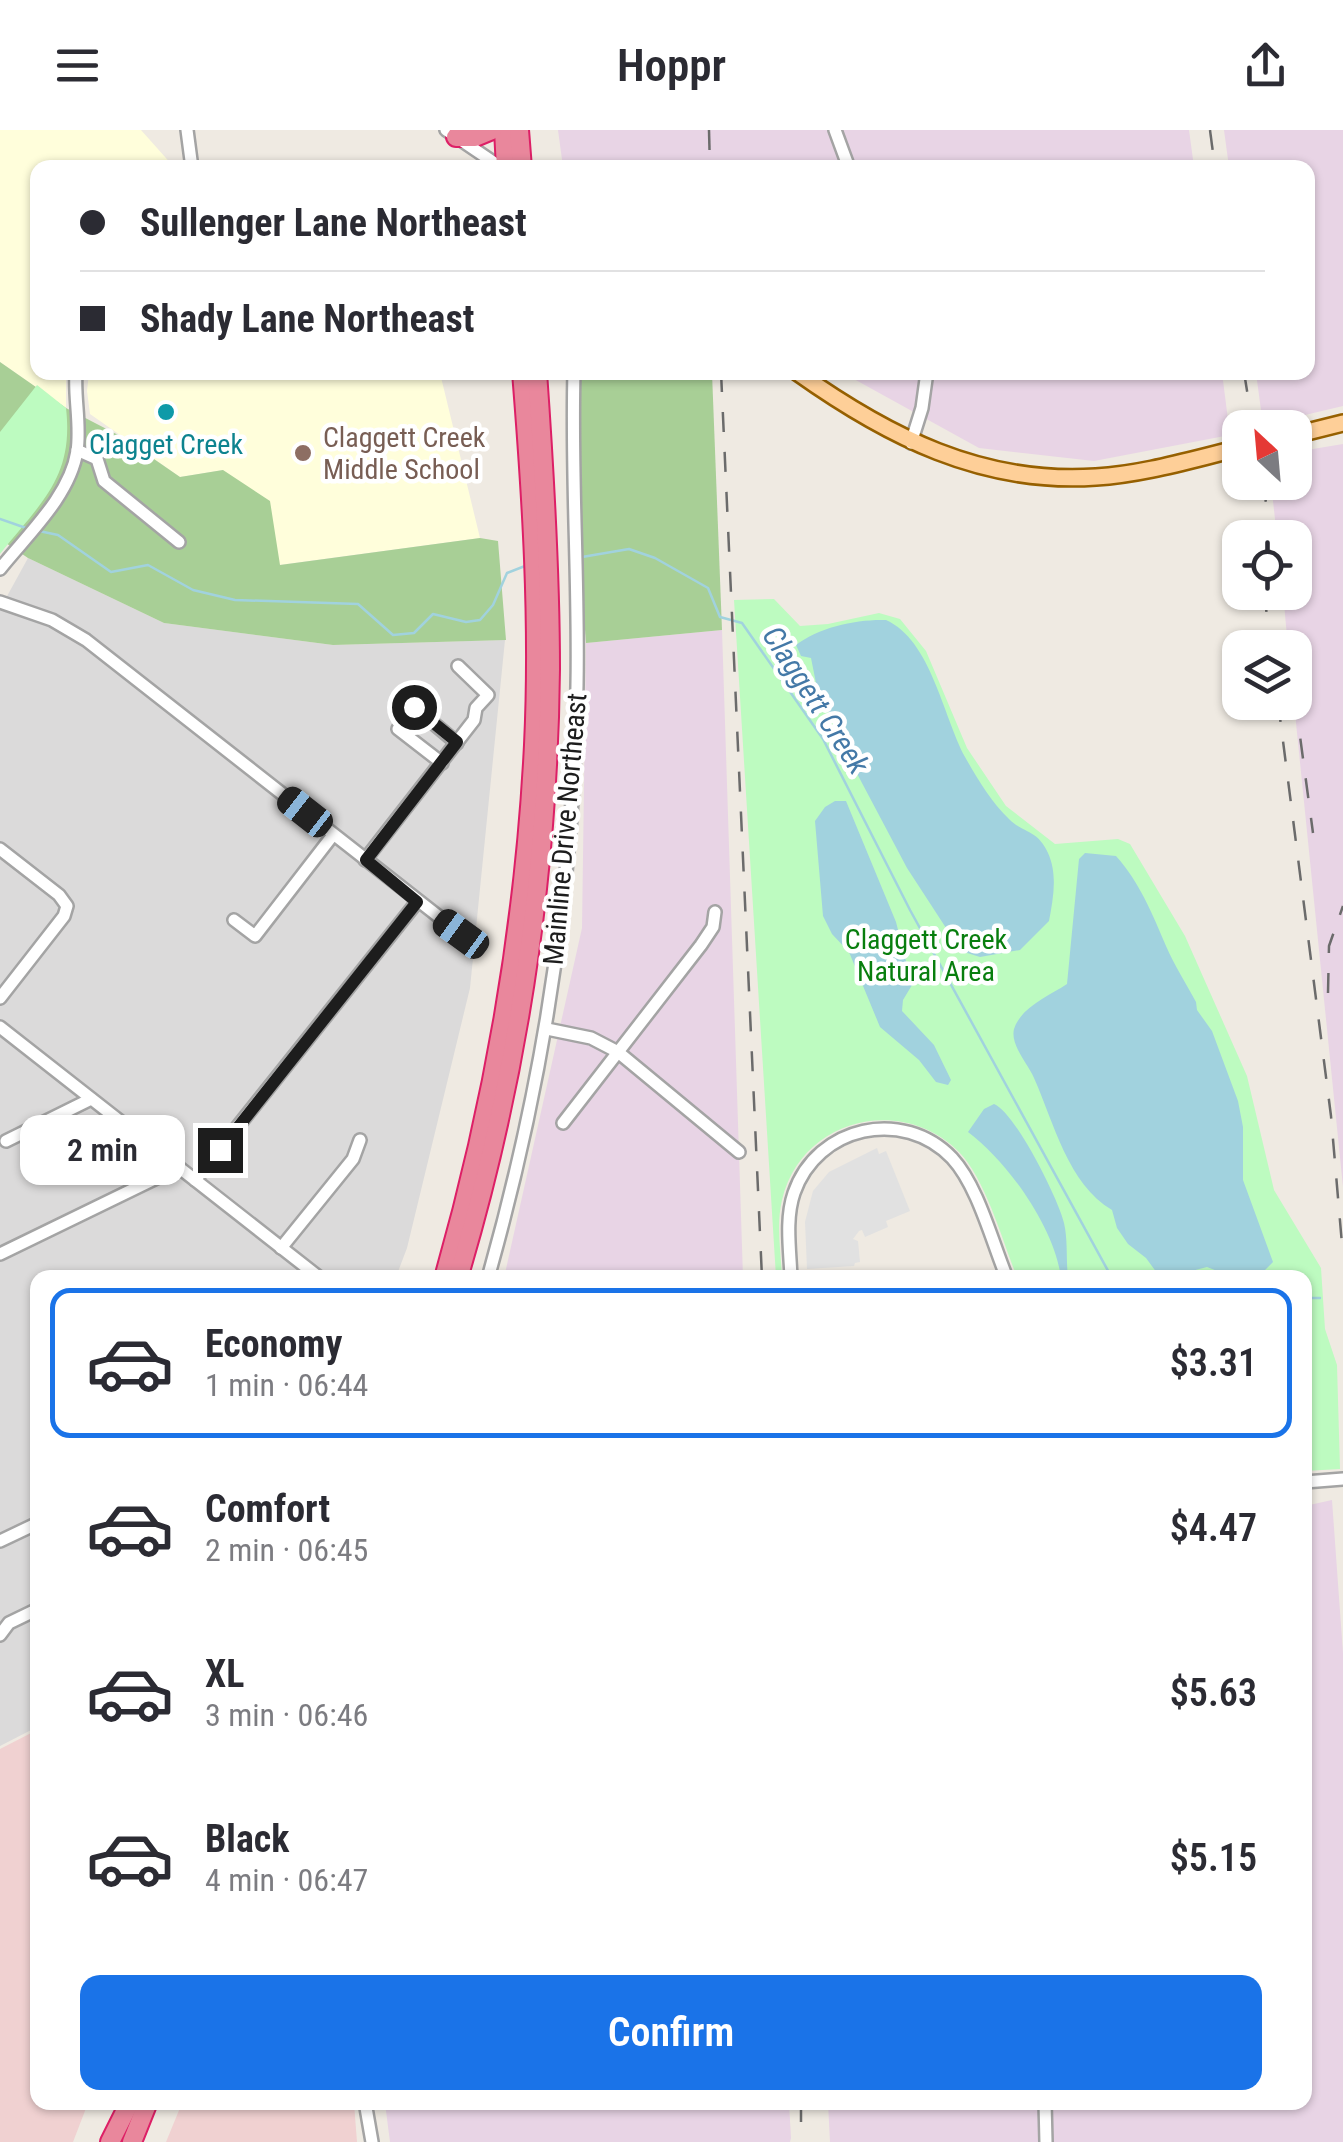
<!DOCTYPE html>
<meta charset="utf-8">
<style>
:root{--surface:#fff;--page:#f2f2f3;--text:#2b2b33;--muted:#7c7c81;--line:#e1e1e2;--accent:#1a73e8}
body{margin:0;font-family:"Roboto Condensed",sans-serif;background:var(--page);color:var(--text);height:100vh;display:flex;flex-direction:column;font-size:38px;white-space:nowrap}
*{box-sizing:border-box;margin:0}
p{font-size:32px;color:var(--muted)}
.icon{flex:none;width:55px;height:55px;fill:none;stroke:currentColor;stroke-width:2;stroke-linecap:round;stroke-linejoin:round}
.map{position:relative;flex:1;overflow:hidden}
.drawer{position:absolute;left:30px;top:1140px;width:1282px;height:840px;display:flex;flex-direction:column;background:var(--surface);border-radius:20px;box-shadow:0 2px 8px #0004}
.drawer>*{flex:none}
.hud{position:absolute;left:30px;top:30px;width:1285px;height:220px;border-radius:20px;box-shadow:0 2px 8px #0004;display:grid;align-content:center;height:220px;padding:0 50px;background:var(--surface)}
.needle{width:65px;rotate:334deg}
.controls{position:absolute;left:1222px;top:280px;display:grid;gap:20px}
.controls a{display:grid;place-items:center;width:90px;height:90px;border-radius:20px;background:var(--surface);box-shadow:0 2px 8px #0004;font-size:50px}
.end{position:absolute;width:45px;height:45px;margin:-22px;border:12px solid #1d1d1d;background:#fff;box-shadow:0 0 0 5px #fff}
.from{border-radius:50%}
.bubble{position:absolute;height:70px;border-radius:20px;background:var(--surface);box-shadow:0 2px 8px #0004;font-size:32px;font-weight:600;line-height:70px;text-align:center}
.car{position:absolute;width:30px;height:60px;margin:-30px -15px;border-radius:12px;box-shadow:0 0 8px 2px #0007;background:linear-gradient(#222 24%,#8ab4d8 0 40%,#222 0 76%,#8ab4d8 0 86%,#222 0)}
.hud b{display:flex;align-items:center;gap:35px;height:95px;font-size:38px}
.hud b+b{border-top:2px solid var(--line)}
.hud i{width:25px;height:25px;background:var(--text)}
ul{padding:18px 0 0;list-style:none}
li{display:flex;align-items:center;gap:30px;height:150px;margin:0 20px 15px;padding:0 30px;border:5px solid transparent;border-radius:20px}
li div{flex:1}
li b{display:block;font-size:38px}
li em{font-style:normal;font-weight:600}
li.selected{border-color:var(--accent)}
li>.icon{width:90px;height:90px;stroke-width:1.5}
.cta{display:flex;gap:20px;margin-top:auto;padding:20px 50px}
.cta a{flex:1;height:115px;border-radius:20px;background:var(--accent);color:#fff;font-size:40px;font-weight:600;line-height:115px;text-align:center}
header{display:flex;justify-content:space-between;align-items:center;height:130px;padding:0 50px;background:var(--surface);font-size:45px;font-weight:600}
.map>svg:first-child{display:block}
</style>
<header><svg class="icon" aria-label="menu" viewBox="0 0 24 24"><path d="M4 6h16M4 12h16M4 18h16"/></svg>Hoppr<svg class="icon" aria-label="share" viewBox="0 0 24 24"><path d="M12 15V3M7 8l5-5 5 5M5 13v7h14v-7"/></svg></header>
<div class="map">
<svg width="1343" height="2012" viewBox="0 0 1343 2012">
<rect width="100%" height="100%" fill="#efeae2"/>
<polygon fill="#dbdada" points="28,428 164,493 333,515 505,510 470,858 407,1118 396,1147 38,1148 37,1597 0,1616 0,479"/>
<g fill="#f0d1d1">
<polygon points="37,1600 38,1972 88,1973 73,2012 0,2012 0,1619"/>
<polygon points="182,1973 354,1973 357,2012 166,2012"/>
</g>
<g fill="#e8d4e5">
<polygon points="558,0 1189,0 1194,37 563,37"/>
<polygon points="1224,0 1343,0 1343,276 1263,295 1256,243 1308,242 1308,38 1229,37"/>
<polygon points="843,243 1222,243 1230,305 1094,331 979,318"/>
<polygon points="1343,314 1343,1057 1294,573 1295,518 1288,517 1283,463 1295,462 1295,408 1277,407 1271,353 1295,352 1295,322"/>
<polygon points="722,500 743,1147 504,1148 582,798 586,513"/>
<polygon points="1332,1370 1343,1523 1343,2012 830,2012 828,1973 1305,1972 1305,1376"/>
<polygon points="385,1973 789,1973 791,2008 790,2012 390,2012"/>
</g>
<g fill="#fffedb">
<polygon points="0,0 141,0 174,37 38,38 38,242 66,243 66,278 0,232"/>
<polygon points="89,243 440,243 480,408 279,435 223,340 180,347 90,284 87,261"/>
</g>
<g fill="#a8cf96">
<polygon points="0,232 66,278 122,307 180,347 223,340 270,371 280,435 480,408 498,411 506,510 333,515 164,493 28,428 0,409"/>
<polygon points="566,243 712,243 722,500 586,513"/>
</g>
<g fill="#bdfbc0">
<path d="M37 255 66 278C74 348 41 372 0 424V302Z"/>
<path d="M774 469 800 496 828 494 879 483 900 489 926 521 967 618 1006 676 1055 714 1118 709 1130 714 1185 806 1247 946 1274 1060 1321 1138 1325 1199 1337 1235 1340 1339 1305 1341V1148L1017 1147C1002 1110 986 1050 959 1022 901 964 801 989 782 1070 776 1095 781 1123 782 1147H776L734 470Z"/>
</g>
<polygon fill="#e1e1e1" points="877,1018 879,1024 886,1021 910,1081 886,1091 888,1097 865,1107 862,1100 859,1101 853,1109 858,1111 860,1132 855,1133 854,1136 807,1139 805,1092 813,1061 829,1042"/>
<g fill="#a1d2de">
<path d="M886 490C931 510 943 586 965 627 977 648 991 672 1009 689 1024 704 1037 699 1048 723 1058 745 1053 769 1049 791L1020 820 980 827 961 821 907 738 853 636 852 611 842 605C838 587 820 576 811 559L816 553 811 528 801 526 796 515C819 497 857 489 886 490Z"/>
<polygon points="835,671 846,671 896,792 912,855 903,870 902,881 934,915 951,950 948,955 936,952 919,930 880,897 849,822 832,804 823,786 815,691 825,677"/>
<path d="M1085 723 1116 726C1140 753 1152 783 1166 816 1174 835 1186 853 1196 872L1197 880 1212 901 1238 971 1243 997V1050L1273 1132 1262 1143 1225 1144 1207 1137 1168 1147 1157 1143 1146 1128 1128 1114 1117 1098 1112 1080C1068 1054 1054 993 1034 948 1028 934 1010 915 1014 899 1021 877 1049 866 1067 854L1079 729Z"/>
<path d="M994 974C1015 982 1059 1070 1064 1093 1068 1110 1066 1130 1068 1147H1061C1054 1097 1008 1032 968 1002L984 979Z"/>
</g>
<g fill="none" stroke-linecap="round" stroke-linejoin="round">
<g stroke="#a1d2de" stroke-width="2.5">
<polyline points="0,389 26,398"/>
<polyline points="39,401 58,405 111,442 148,435 193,460 235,470 358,474 393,505 414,503 433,484 466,492 480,490 493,475 507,443 525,436"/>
<polyline points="582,427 629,419 655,428 708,458 720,487 742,493 823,609 910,780 1112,1148"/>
<polyline points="1305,1168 1320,1168"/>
</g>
<defs>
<g id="minor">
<polyline points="187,0 192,38"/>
<polyline points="446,0 502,38"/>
<polyline points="835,0 849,38"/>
<polyline points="911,313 922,278 927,242"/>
<polyline points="77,320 97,329 104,351 179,412"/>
<path d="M0 439C27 405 70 366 77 321 81 295 74 268 76 242"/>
<polyline points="0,472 52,490 86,510 461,804"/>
<polyline points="414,577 457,613"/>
<polyline points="398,599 442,633"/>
<polyline points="0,719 59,765 67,776 64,786 0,868"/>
<polyline points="365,730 474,590 476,578 488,565 458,536"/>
<polyline points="234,790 255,806 333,705"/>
<polyline points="0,897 320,1148"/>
<polyline points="547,899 591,908 618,922 739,1022"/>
<polyline points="563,993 701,815 713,797 715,782"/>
<polyline points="6,1011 91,969"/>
<polyline points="195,1050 417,772"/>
<polyline points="281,1118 353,1029 360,1010"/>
<polyline points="0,1124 177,1038"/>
<path d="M488 1148C543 954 574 756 577 555 579 451 571 346 574 242"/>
<path d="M791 1148C790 1120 785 1089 794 1063 817 996 903 977 952 1028 978 1056 992 1112 1007 1148"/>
<polyline points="1305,1352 1343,1349"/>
<polyline points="0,1411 38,1393"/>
<polyline points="0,1505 9,1493 38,1479"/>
<polyline points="365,1972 372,2012"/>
<polyline points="1045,1972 1046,2012"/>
</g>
<g id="major">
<path d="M797 242C887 306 982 355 1096 347 1145 344 1193 329 1240 318"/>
<polyline points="1295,305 1343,293"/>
</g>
<g id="highway">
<polyline points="504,0 506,38"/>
<polyline points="519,0 522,38"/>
<polyline points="456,7 475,7 492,0"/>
<path d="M444 1148C494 973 525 796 534 615 540 491 532 366 522 242"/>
<path d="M458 1148C517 951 548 745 550 539 550 440 544 341 537 242"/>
<polyline points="110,2012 130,1972"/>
<polyline points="132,2012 148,1972"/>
</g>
</defs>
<use href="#minor" stroke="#a4a4a4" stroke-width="16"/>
<use href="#major" stroke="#966000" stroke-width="20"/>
<use href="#highway" stroke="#dd1f66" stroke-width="22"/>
<use href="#minor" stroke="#fff" stroke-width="11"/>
<use href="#major" stroke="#fecf98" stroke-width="15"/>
<use href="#highway" stroke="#e9879c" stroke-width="18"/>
<g stroke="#6b6b6b" stroke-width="2.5" stroke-dasharray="20 20" stroke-linecap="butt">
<polyline points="709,0 710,38"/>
<polyline points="1210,0 1215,38"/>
<polyline points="721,242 762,1148"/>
<polyline points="1244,242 1253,298"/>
<polyline points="1263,352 1271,408"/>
<polyline points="1264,462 1271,518"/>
<polyline points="1295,569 1313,703"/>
<polyline points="1278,572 1331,986 1343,1126"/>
<polyline points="1328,863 1329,816 1343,776"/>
<polyline points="801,1972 801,2012"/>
</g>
</g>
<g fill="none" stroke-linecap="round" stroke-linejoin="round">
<polyline stroke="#1d1d1d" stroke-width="12" points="220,1020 417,772 366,730 457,612 414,577"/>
</g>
<circle fill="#0f9aa8" stroke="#fff" stroke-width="4" cx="166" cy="282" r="10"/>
<circle fill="#8d6e63" stroke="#fff" stroke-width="4" cx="303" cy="323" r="10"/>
<g text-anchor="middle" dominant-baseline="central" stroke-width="9" stroke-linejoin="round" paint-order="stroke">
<g font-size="28" fill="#785e54" stroke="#fff" text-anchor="start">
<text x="323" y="307">Claggett Creek<tspan x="323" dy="32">Middle School</tspan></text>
</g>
<g font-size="28" fill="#0d838f" stroke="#fff">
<text x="166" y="314">Clagget Creek</text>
</g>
<g font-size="28" fill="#1d1d1d" stroke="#fff">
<text transform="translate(565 699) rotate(-85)">Mainline Drive Northeast</text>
</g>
<g font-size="28" fill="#087e0e" stroke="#fff">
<text x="926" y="809">Claggett Creek<tspan x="926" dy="32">Natural Area</tspan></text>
</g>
<g font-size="30" font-style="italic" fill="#4479a7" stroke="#fff">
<text transform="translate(816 570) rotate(57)">Claggett Creek</text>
</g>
</g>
</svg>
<div class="controls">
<a><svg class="needle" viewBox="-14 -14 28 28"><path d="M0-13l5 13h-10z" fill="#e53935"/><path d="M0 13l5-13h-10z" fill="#7c7c81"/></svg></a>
<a><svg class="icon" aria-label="locate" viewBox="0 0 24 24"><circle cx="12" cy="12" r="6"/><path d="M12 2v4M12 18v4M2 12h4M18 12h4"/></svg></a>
<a><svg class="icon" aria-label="layers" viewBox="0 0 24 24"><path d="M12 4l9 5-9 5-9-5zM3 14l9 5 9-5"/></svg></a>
</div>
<i class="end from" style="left:414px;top:577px"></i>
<i class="end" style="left:220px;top:1020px"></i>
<div class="bubble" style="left:20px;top:985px;width:165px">2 min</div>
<i class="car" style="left:305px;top:682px;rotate:308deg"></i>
<i class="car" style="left:461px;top:804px;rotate:306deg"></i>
<div class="hud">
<b><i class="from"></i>Sullenger Lane Northeast</b>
<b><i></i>Shady Lane Northeast</b>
</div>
<section class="drawer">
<ul>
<li class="selected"><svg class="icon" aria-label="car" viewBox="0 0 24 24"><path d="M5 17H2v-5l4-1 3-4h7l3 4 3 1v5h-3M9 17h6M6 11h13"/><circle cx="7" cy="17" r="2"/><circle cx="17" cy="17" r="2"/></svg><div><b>Economy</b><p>1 min · 06:44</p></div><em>$3.31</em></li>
<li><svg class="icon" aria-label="car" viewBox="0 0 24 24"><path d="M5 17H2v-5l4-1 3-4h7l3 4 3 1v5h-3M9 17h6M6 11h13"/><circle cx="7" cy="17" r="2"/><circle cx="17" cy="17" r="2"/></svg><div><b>Comfort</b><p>2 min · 06:45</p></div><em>$4.47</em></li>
<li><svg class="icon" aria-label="car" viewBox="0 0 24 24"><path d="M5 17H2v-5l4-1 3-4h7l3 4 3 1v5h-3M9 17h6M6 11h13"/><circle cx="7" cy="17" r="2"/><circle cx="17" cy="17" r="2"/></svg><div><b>XL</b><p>3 min · 06:46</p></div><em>$5.63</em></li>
<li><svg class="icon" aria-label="car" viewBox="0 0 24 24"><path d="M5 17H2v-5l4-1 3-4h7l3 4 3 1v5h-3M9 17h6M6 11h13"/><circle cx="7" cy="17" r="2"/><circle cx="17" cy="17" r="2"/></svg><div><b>Black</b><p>4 min · 06:47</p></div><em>$5.15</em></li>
</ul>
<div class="cta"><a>Confirm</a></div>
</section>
</div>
